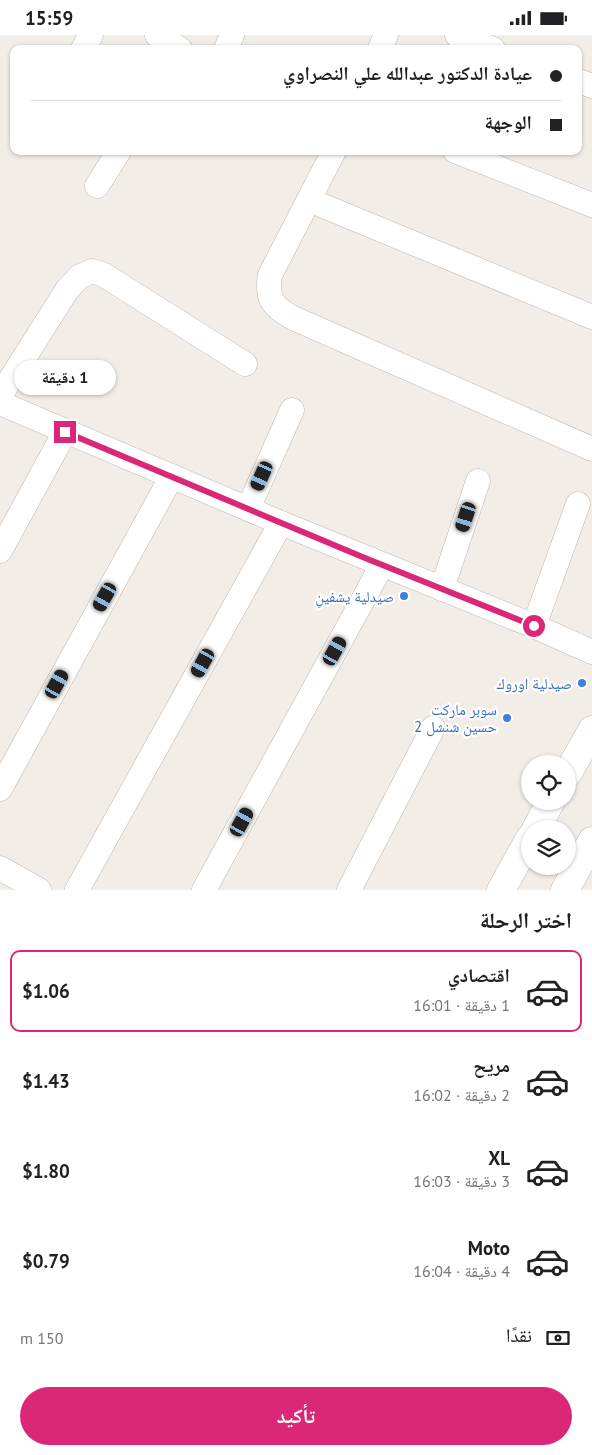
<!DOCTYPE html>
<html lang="ar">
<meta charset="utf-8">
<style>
:root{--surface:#fff;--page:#f2f2f2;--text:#202124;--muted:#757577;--line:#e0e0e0;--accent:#db2777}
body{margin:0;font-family:"PT Sans","Noto Naskh Arabic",sans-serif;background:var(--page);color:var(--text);direction:rtl;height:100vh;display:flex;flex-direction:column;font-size:19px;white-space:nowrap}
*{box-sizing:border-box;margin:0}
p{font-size:16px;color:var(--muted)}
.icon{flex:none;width:28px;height:28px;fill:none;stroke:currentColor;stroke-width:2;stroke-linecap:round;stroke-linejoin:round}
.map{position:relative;height:855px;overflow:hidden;direction:ltr}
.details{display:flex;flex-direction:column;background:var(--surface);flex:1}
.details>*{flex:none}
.guide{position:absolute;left:10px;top:10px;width:572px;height:110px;border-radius:10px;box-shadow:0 1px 4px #0004;direction:rtl;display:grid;align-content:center;height:110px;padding:0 20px;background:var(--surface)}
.fabs{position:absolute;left:521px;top:720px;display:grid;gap:10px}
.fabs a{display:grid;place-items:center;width:55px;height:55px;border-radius:50%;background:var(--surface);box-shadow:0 1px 4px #0004;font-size:25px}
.end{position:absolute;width:22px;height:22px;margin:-11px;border:6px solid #db2777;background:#fff;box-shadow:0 0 0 2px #fff}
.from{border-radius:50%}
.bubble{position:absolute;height:35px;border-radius:18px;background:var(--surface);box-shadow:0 1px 4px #0004;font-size:16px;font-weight:800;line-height:35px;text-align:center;direction:rtl}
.car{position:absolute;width:15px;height:30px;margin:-15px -8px;border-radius:6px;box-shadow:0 0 4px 1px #0007;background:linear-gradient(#222 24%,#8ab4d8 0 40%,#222 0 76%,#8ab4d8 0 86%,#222 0)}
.guide b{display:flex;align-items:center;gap:18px;height:48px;font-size:19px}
.guide b+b{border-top:1px solid var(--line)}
.guide i{width:12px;height:12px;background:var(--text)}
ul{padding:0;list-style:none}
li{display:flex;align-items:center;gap:15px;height:82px;margin:0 10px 8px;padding:0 10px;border:2px solid transparent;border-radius:10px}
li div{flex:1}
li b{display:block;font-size:19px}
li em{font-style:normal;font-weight:800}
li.current{border-color:var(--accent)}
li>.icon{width:45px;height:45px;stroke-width:1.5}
h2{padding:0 20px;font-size:22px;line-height:60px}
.pay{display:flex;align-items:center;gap:12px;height:55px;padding:0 20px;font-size:19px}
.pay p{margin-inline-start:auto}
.button{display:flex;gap:10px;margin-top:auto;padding:10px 20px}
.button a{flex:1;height:58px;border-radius:30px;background:var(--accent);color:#fff;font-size:20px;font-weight:800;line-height:58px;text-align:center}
.status{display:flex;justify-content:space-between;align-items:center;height:35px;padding:0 25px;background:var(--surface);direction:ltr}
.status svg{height:14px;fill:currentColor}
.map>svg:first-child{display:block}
</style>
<div class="status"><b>15:59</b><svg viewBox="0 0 49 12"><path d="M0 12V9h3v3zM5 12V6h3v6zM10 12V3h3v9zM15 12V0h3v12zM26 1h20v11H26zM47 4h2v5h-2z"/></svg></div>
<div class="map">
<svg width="592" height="855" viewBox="0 0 592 855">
<rect width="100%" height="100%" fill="#f3ede7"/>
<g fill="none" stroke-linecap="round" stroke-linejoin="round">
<defs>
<g id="minor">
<polyline points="157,0 180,14"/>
<polyline points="457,0 493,14"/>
<polyline points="83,14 91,0"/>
<polyline points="226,14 232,0"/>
<polyline points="380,14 386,0"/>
<polyline points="579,46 592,51"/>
<path d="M334 116 270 240C266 264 273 272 293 283L592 414"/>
<polyline points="455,116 592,170"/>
<polyline points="97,151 119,116"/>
<polyline points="309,165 592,282"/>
<polyline points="0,361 67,255 79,242 92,236 104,240 245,329"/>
<polyline points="0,368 281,488 534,591 592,617"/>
<polyline points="248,474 292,375"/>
<polyline points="0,516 65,397"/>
<polyline points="442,554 478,446"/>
<polyline points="534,591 578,469"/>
<polyline points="0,754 172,441"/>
<polyline points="0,833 39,855"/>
<polyline points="77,855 281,488"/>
<polyline points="204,855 382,530"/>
<polyline points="349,855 433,693"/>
</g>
<g id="tertiary">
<polyline points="568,738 592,695"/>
<polyline points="536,794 551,766"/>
<polyline points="501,855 530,803"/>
<polyline points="565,855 592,806"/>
</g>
</defs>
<use href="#minor" stroke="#c1b6ad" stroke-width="25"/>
<use href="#tertiary" stroke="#c1b6ad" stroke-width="29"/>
<use href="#minor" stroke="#fff" stroke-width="24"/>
<use href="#tertiary" stroke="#fff" stroke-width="28"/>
</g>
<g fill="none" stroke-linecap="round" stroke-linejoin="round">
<polyline stroke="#db2777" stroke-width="6" points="65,397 365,523 534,591"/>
</g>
<g fill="#3f7fe0" stroke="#fff" stroke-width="2">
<circle cx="404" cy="561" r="5"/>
<circle cx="582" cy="648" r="5"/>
<circle cx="507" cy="683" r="5"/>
</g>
<g text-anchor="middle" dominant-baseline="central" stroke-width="4.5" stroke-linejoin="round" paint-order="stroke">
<g font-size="15" fill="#366cbe" stroke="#fff" text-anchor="end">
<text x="394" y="561">صيدلية يشفينِ</text>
<text x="572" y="648">صيدلية اوروك</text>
<text x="497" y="674">سوبر ماركت<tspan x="497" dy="17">حسين شنشل 2</tspan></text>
</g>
</g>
</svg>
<div class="fabs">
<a><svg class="icon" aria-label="locate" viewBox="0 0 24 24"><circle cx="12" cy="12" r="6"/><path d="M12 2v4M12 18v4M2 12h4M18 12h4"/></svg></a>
<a><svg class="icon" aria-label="layers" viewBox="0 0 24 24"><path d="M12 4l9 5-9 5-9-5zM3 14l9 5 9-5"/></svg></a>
</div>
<i class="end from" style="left:534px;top:591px"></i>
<i class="end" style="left:65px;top:397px"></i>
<div class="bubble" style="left:14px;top:325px;width:102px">1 دقيقة</div>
<i class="car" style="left:262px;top:441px;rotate:204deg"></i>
<i class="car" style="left:466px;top:482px;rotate:198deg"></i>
<i class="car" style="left:105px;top:562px;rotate:209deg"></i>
<i class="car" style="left:335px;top:616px;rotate:29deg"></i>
<i class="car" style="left:203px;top:628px;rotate:209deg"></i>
<i class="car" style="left:57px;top:649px;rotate:29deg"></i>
<i class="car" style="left:242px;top:787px;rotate:29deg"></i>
<div class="guide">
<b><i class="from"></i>عيادة الدكتور عبدالله علي النصراوي</b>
<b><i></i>الوجهة</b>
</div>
</div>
<section class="details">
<h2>اختر الرحلة</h2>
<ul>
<li class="current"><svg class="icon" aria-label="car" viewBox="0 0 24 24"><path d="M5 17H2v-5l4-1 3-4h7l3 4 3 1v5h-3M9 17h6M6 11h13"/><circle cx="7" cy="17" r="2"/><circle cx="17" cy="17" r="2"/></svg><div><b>اقتصادي</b><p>1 دقيقة · 16:01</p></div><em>$1.06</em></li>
<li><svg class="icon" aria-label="car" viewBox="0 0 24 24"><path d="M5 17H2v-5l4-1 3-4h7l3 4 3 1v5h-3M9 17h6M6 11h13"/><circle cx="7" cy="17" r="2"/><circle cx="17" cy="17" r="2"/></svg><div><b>مريح</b><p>2 دقيقة · 16:02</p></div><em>$1.43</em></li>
<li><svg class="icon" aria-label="car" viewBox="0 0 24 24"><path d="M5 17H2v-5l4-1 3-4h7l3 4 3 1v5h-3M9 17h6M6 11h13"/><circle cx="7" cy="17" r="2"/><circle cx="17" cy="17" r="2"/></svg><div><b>XL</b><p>3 دقيقة · 16:03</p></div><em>$1.80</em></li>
<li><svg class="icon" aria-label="car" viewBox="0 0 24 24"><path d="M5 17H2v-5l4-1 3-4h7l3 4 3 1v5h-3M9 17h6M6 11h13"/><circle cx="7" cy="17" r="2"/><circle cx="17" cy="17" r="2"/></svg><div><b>Moto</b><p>4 دقيقة · 16:04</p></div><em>$0.79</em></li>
</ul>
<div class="pay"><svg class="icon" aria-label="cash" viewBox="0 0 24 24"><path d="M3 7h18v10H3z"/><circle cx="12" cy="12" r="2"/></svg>نقدًا<p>150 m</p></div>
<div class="button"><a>تأكيد</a></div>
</section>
